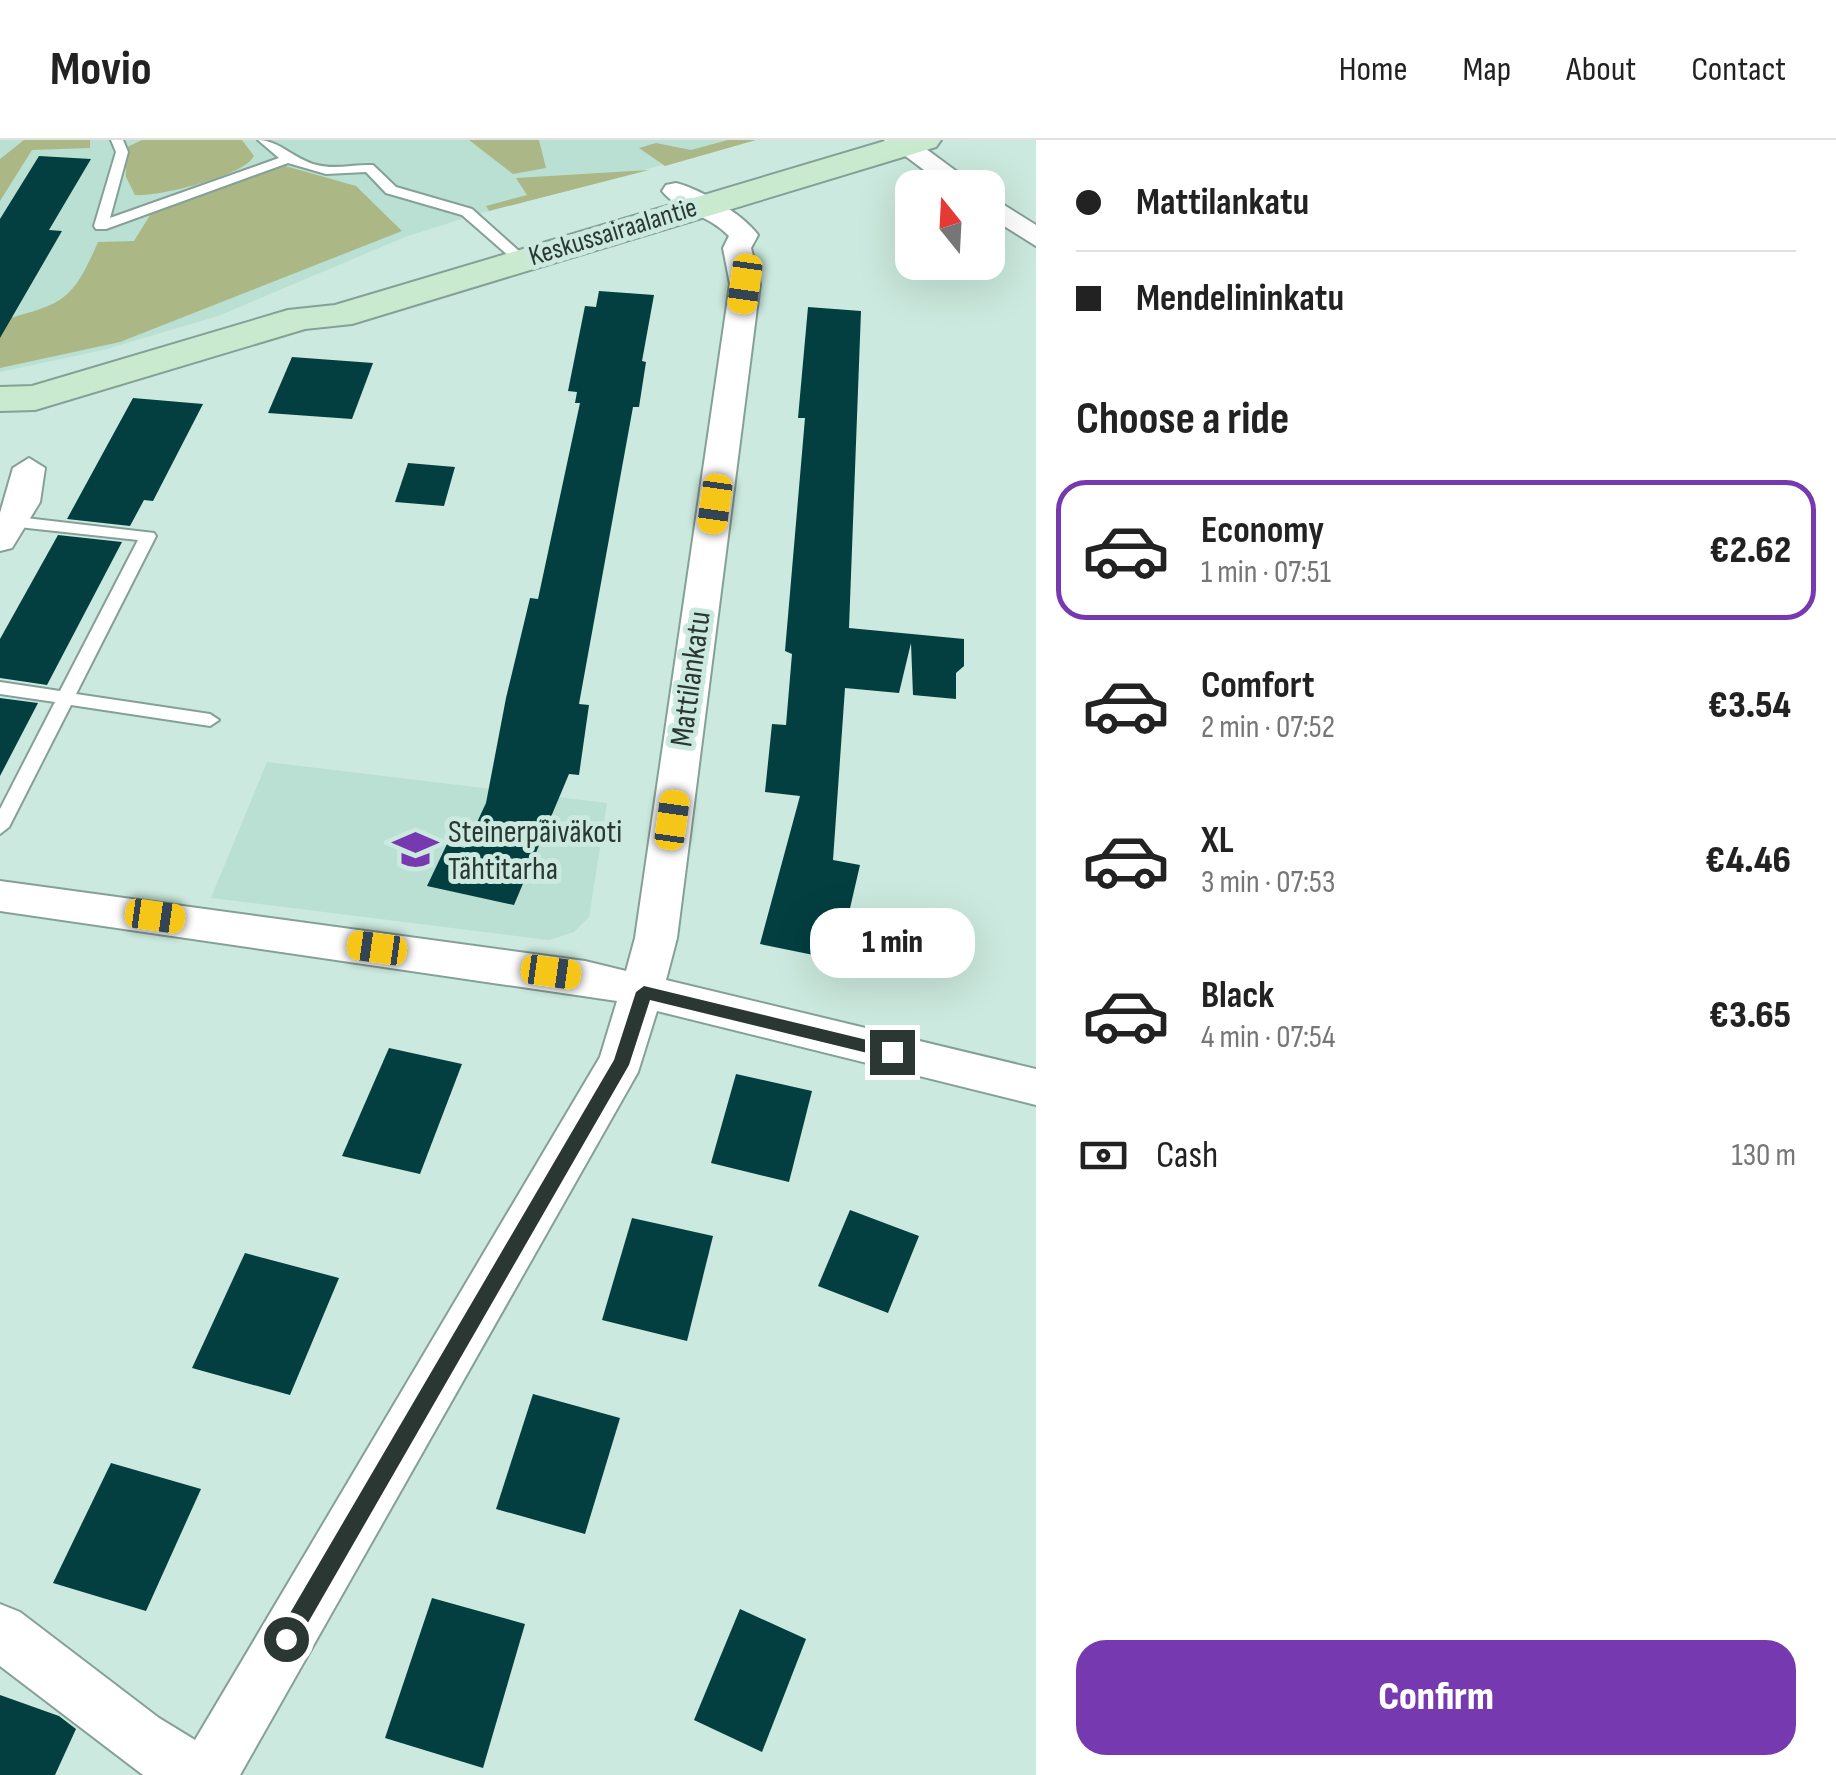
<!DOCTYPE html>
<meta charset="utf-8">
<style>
:root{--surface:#fff;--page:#f2f2f2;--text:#222;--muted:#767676;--line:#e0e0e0;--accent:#7639af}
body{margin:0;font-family:"Sofia Sans Condensed",sans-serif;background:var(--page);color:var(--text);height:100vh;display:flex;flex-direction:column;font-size:38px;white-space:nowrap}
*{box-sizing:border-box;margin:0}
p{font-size:32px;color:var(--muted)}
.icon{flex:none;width:55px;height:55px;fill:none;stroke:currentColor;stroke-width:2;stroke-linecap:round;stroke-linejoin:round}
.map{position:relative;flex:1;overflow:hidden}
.details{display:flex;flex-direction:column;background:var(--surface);width:800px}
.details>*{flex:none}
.hud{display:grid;align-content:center;height:220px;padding:0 40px;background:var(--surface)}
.needle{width:65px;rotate:342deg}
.fabs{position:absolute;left:895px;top:30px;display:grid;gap:20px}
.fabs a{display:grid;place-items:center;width:110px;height:110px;border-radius:20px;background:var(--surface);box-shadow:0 10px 40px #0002;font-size:50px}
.end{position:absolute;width:45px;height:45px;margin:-22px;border:12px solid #2b3733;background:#fff;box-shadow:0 0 0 5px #fff}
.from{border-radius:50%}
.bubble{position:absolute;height:70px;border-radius:30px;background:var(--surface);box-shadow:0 10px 40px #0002;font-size:32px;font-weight:800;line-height:70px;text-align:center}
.car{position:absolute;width:30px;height:60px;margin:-30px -15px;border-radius:12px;box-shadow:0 0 8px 2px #0007;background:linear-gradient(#f5c518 24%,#345 0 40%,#f5c518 0 76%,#345 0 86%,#f5c518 0)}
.hud b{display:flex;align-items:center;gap:35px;height:95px;font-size:38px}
.hud b+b{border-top:2px solid var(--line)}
.hud i{width:25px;height:25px;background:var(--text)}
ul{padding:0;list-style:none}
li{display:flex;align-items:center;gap:30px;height:140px;margin:0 20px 15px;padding:0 20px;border:5px solid transparent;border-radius:30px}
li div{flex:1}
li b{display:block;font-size:38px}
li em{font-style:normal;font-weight:800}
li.current{border-color:var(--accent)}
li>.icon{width:90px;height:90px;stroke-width:1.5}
h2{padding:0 40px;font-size:45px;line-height:120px}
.pay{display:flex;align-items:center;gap:25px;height:110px;padding:0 40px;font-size:38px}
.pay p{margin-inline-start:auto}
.primary-button{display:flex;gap:20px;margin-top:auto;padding:20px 40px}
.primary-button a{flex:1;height:115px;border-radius:30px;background:var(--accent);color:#fff;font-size:40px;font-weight:800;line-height:115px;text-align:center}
header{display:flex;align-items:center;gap:60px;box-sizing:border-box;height:140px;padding:0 50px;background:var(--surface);border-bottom:2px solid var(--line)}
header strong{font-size:48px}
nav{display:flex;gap:55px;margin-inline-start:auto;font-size:35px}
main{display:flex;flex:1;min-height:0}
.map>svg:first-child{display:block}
</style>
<header>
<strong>Movio</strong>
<nav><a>Home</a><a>Map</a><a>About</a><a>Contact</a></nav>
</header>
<main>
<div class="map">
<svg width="1036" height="1635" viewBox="0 0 1036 1635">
<rect width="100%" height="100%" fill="#cbe9de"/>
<g fill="#b9e0d2">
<polygon points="0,0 756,0 474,75 405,97 218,176 103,210 0,232"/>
<polygon points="267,622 607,663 589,777 574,792 549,800 211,758"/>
</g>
<g fill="#abb786">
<polygon points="469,0 539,0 546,28 513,34"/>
<polygon points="728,0 756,0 665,26 639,8 656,3 691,10"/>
<polygon points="649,30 489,71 486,66 527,55 516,38"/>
</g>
<g fill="#abb886">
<polygon points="24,0 90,0 90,8 32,10 0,61 0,19"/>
<path d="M142 0H242L254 16C244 36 158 57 135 55L126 37 125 8Z"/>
<path d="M282 25 356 46 402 91 120 202 0 228V181C63 163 71 164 98 102L134 101 152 72Z"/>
</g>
<g fill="#033e40">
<polygon points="39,16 91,19 49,90 62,91 0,198 0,79"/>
<polygon points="599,151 654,155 642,221 646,222 639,267 633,267 579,564 589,565 579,635 569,634 514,765 427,746 447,704 465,708 486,663 506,558 530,458 538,459 580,263 575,263 577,252 568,251 585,166 596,167"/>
<polygon points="808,167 861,171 849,488 964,499 964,526 956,533 956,559 913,555 911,503 899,553 845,548 833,720 860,725 838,820 760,804 800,656 765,652 772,584 786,585 792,514 785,511 805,278 798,278"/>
<polygon points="292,217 373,223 352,279 268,273"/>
<polygon points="133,258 203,264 153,361 144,360 130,386 67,379"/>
<polygon points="408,323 455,327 444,366 395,362"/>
<polygon points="58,395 122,402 47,545 0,538 0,499"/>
<polygon points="0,558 38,563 0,636"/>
<polygon points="389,908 462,924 420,1034 342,1016"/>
<polygon points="736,934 812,951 789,1042 711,1023"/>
<polygon points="850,1070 919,1096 888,1173 818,1146"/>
<polygon points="632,1078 713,1096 687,1201 602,1180"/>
<polygon points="245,1113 339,1138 290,1255 192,1228"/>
<polygon points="533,1254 620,1278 585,1394 496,1369"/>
<polygon points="111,1323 201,1349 146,1471 53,1443"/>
<polygon points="432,1458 525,1484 483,1628 385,1598"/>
<polygon points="740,1469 806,1499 762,1612 694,1580"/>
<polygon points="0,1555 59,1576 76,1589 55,1635 0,1635"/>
</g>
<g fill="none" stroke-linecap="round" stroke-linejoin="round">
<defs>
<g id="lane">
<path d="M111 0H123L128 12 110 78 279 18 258 0C279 0 295 20 317 25 336 30 354 24 373 25L396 47 472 69 529 120 517 123 462 75 386 53 366 32 326 34 288 23 106 89H96L94 86 116 12Z"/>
<polygon points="0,375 154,393 156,396 76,554 210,574 219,580 210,586 71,565 9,687 0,694 0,669 55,562 0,554 0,542 60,551 138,400 0,385"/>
</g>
<g id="street">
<polygon points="884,0 914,0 979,48 948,48"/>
<path d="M676 43C700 49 743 74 758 95L751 108 760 144 677 798 666 840 1036 929V965L657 871 638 932 240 1635H143L0 1526V1464L20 1472 159 1578 195 1600 600 917 617 861 0 771V741L585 821 626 831 635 798 730 144 723 108 729 96C707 73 681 74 662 51L666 45Z"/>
<polygon points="988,55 1036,85 1036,106 988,76"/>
<polygon points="29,318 45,328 40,362 12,408 0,411 0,373 13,328"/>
</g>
<polygon id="secondary" points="888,0 941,0 936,7 352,184 305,189 35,270 0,271 0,247 32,246 288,170 335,165"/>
</defs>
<use href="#lane" stroke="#85a097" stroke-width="4"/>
<use href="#street" stroke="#85a097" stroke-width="4"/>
<use href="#secondary" stroke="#85a097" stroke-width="4"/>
<use href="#lane" fill="#fff" fill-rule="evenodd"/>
<use href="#street" fill="#fff" fill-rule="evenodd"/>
<use href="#secondary" fill="#c9eace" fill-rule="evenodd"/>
</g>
<polygon fill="#2b3733" points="644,846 892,906 900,912 892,919 650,860 629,925 294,1507 279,1507 279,1492 614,920 636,852"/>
<defs>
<symbol id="school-bare" viewBox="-9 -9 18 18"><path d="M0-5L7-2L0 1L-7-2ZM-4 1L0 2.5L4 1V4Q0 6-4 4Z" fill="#7639af" stroke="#cbe9de" stroke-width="2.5" paint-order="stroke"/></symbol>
</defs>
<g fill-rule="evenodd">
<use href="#school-bare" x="384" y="678" width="63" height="63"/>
</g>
<g text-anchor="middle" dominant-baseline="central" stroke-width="10" stroke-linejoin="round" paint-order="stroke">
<g font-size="28" fill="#2b3733" stroke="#cbe9de">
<text transform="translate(613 92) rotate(-17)">Keskussairaalantie</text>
</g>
<g font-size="32" fill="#2b3733" stroke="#cbe9de">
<text transform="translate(691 539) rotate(-82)">Mattilankatu</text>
</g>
<g font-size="32" fill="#2b3733" stroke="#cbe9de" text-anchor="start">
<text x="448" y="692">Steinerpäiväkoti<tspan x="448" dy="37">Tähtitarha</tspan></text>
</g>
</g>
</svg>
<div class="fabs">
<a><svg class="needle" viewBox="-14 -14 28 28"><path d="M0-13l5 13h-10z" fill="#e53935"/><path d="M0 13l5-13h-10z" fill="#767676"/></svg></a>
</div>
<i class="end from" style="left:286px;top:1499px"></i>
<i class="end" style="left:892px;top:912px"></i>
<div class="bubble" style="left:810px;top:768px;width:165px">1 min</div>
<i class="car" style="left:745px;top:144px;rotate:188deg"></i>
<i class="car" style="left:715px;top:364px;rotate:188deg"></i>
<i class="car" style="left:672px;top:680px;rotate:8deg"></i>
<i class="car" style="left:155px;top:776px;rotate:98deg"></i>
<i class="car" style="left:377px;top:808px;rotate:278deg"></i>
<i class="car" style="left:551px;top:832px;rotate:98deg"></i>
</div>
<section class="details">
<div class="hud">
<b><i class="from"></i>Mattilankatu</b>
<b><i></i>Mendelininkatu</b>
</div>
<h2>Choose a ride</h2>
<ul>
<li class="current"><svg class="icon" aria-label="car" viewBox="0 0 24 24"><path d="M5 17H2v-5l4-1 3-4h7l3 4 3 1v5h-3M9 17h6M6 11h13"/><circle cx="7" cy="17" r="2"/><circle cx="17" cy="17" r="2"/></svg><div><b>Economy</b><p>1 min · 07:51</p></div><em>€2.62</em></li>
<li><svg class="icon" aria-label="car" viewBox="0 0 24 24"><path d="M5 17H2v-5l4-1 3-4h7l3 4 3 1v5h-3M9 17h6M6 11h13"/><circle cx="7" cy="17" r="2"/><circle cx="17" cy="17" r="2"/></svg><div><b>Comfort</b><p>2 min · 07:52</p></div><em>€3.54</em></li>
<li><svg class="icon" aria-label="car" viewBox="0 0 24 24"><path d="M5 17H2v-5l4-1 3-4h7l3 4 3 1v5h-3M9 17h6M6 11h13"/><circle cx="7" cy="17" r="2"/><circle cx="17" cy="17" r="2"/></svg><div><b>XL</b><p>3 min · 07:53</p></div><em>€4.46</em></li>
<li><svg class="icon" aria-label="car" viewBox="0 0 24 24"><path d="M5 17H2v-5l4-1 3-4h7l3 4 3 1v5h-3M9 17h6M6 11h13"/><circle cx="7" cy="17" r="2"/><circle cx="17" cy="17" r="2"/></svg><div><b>Black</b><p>4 min · 07:54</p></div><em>€3.65</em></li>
</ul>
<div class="pay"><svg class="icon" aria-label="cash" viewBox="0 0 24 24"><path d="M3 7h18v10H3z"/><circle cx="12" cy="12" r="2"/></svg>Cash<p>130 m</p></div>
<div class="primary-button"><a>Confirm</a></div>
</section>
</main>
